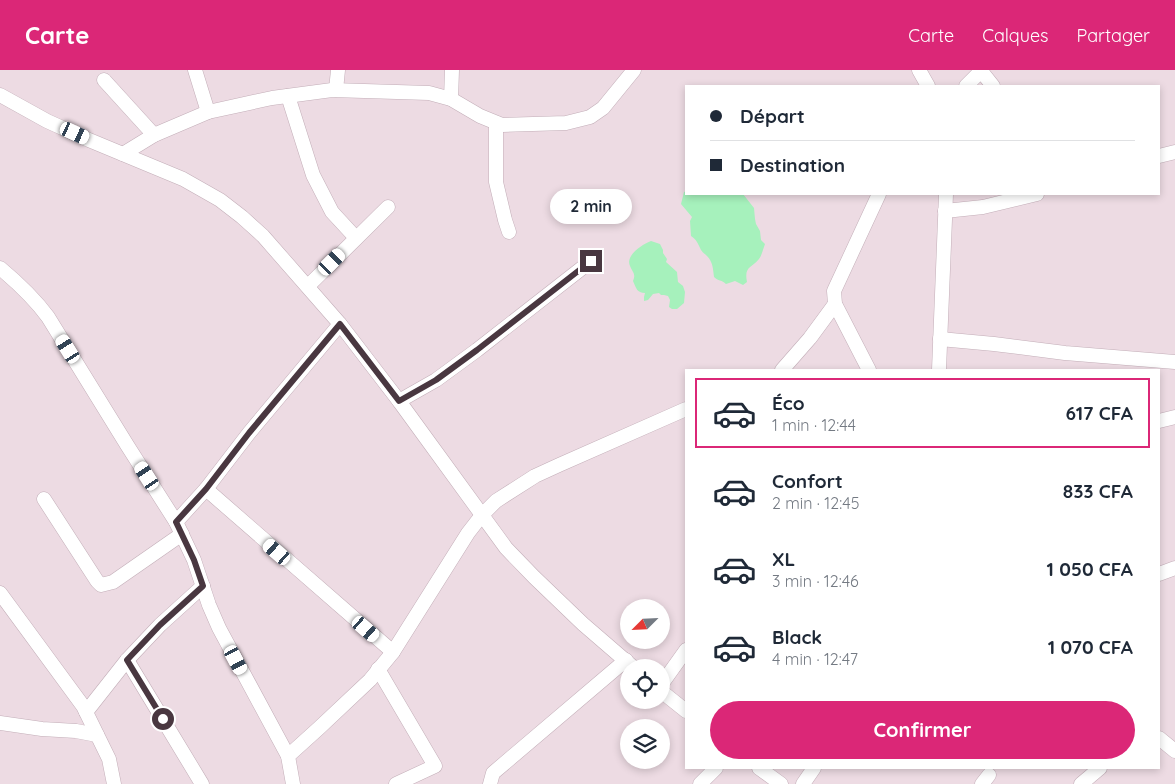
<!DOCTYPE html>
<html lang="fr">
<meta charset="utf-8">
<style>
:root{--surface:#fff;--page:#f6f6f7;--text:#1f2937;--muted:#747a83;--line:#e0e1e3;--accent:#db2777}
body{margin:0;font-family:Quicksand,sans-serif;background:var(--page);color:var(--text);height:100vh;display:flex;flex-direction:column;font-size:19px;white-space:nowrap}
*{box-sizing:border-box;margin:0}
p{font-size:16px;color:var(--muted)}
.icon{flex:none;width:28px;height:28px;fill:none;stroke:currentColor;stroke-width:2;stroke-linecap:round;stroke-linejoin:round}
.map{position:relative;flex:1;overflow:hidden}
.panel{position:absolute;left:685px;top:299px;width:475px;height:400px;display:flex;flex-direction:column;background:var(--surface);border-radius:0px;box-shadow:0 2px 8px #0003}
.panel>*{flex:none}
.guide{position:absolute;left:685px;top:15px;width:475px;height:110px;border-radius:0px;box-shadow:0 2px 8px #0003;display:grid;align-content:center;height:110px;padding:0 25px;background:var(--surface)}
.needle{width:32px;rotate:246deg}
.controls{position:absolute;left:620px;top:529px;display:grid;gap:10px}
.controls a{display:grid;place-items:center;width:50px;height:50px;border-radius:50%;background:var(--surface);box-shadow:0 2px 8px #0003;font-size:25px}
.end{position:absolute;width:22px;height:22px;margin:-11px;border:6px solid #493740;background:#fff;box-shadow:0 0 0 2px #fff}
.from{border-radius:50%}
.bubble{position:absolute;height:35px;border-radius:18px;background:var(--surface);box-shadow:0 2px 8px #0003;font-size:16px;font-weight:800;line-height:35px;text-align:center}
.car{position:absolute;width:15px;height:30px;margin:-15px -8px;border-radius:6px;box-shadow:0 0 4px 1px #0007;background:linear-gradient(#fff 24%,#345 0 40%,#fff 0 76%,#345 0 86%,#fff 0)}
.guide b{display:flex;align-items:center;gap:18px;height:48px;font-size:19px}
.guide b+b{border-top:1px solid var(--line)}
.guide i{width:12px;height:12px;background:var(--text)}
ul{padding:9px 0 0;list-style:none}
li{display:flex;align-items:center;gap:15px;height:70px;margin:0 10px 8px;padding:0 15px;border:2px solid transparent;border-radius:0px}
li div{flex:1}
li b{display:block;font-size:19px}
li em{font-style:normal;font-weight:800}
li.on{border-color:var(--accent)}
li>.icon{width:45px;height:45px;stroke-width:1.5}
.action{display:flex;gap:10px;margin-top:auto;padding:10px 25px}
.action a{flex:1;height:58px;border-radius:30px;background:var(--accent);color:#fff;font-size:20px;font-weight:800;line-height:58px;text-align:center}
header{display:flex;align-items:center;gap:30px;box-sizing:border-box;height:70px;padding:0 25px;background:var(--accent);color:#fff}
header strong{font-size:24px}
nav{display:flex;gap:28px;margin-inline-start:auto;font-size:18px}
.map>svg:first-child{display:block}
</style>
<header>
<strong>Carte</strong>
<nav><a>Carte</a><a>Calques</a><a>Partager</a></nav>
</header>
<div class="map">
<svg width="1175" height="714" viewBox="0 0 1175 714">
<rect width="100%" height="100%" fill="#f5e9ee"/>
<path fill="#eddbe3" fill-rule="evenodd" d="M0 0H1175V714H0ZM686 16H1159V124H686ZM686 300H1159V698H686ZM629 538H661V570H629ZM629 598H661V630H629ZM629 658H661V690H629Z"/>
<g fill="#a6f1bc">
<path d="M686 121V124H743L754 138 755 149 756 154 760 161 761 170 765 174C763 179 762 185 759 189 751 199 744 196 747 212L743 215 735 211 726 214C722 210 718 211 714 207 713 199 713 192 707 186 704 183 704 184 701 180 698 174 697 170 691 166L690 151 692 147 681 134 684 122Z"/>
<path d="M651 171 660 174 663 180V183L667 189 666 192 677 202 678 212 683 216 685 222 684 233 677 239H672L669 237 670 230 668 226 664 225H661L659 223 653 224 648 230 644 231V227L645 223C637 223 636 218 633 211 636 204 633 203 630 196 625 185 643 174 651 171Z"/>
</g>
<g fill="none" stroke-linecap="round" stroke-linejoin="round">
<defs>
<g id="minor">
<polyline points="195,0 208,42"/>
<polyline points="919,0 928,16"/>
<polyline points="981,1 993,16"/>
<polyline points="104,10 154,65"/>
<polyline points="966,16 982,0"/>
<polyline points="336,20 338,0"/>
<polyline points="0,25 47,51 89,70 183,109 220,130 242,147 263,166 340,254 399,331 506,478 534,507 583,554 634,598"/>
<polyline points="288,26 313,105 332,142 356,168"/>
<polyline points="451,29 452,0"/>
<polyline points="496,53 496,112 505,150 509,162"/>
<polyline points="123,84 154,65 208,42 272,28 332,20 429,23 451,29 480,46 502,55 566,53 590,47 603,38 634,0"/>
<polyline points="1159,86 1175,82"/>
<polyline points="945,141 983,137 1037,124"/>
<path d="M0 198C18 213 34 228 48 247L127 375 176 452 194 490 209 535 219 558 288 686"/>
<polyline points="308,216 388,137"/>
<polyline points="940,269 994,274 1065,283 1175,292"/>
<polyline points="782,300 810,268 835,234"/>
<polyline points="869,300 835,234 834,221 879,124"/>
<polyline points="939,300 946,124"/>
<polyline points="399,331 436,310 477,280 591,191"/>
<polyline points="1159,351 1175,347"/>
<polyline points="206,419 393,582"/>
<polyline points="44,429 97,511 101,515 113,512 182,464"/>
<polyline points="176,452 206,419 249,363 340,254"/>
<polyline points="1159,504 1175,498"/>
<polyline points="0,523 83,636 109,689 114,714"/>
<polyline points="127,590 202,714"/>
<polyline points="378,599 435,696 396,714"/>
<polyline points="661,615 686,580"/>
<polyline points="661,621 686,641"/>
<polyline points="86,642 127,590 160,555 203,516"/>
<polyline points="0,653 42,659 76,661 97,665"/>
<polyline points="1159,668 1175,681"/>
<polyline points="759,698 781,714"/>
<polyline points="293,714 288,686 319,658 370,610 393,582 468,463 482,445 496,431 535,406 559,395 686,339"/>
<polyline points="490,714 493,703 626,590"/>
<polyline points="700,714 716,698"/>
<polyline points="803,714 814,698"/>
<polyline points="982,714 989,705"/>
<polyline points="1081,714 1100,698"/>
</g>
</defs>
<use href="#minor" stroke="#c3aeb8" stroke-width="15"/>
<use href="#minor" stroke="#fff" stroke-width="14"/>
</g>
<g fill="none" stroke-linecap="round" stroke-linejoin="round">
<polyline stroke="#493740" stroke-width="6" points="163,649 127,590 160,555 203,516 194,490 176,452 206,419 249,363 340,254 399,331 436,310 477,280 591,191"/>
</g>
</svg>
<div class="controls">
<a><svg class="needle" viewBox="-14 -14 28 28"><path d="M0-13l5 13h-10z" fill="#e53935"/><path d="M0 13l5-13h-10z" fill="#747a83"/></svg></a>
<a><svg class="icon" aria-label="locate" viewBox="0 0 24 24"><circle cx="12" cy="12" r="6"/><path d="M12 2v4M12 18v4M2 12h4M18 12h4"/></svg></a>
<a><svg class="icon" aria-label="layers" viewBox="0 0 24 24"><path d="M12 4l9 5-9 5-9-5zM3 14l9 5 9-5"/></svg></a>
</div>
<i class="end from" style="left:163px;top:649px"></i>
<i class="end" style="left:591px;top:191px"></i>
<div class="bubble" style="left:550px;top:119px;width:82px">2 min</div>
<i class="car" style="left:75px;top:63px;rotate:115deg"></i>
<i class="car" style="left:332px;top:192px;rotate:45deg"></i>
<i class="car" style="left:68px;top:279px;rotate:328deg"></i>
<i class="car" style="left:147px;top:406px;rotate:327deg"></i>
<i class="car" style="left:277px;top:482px;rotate:311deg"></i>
<i class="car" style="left:366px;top:559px;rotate:131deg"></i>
<i class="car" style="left:236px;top:590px;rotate:152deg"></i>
<div class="guide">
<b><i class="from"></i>Départ</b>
<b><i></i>Destination</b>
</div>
<section class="panel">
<ul>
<li class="on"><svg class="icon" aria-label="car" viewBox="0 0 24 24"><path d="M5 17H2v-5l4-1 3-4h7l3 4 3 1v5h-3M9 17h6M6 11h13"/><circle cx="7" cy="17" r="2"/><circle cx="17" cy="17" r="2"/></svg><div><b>Éco</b><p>1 min · 12:44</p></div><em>617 CFA</em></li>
<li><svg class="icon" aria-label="car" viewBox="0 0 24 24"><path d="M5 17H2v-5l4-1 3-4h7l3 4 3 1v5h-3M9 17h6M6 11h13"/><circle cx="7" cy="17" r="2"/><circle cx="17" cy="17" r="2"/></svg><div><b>Confort</b><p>2 min · 12:45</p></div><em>833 CFA</em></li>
<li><svg class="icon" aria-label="car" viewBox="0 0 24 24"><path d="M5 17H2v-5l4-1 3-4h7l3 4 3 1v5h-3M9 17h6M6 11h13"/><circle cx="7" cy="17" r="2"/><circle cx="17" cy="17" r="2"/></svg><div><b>XL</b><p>3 min · 12:46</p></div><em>1 050 CFA</em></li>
<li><svg class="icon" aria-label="car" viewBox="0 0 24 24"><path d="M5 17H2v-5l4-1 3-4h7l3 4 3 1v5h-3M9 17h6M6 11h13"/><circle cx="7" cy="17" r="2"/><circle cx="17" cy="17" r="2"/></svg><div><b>Black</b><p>4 min · 12:47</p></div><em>1 070 CFA</em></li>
</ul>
<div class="action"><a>Confirmer</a></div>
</section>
</div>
